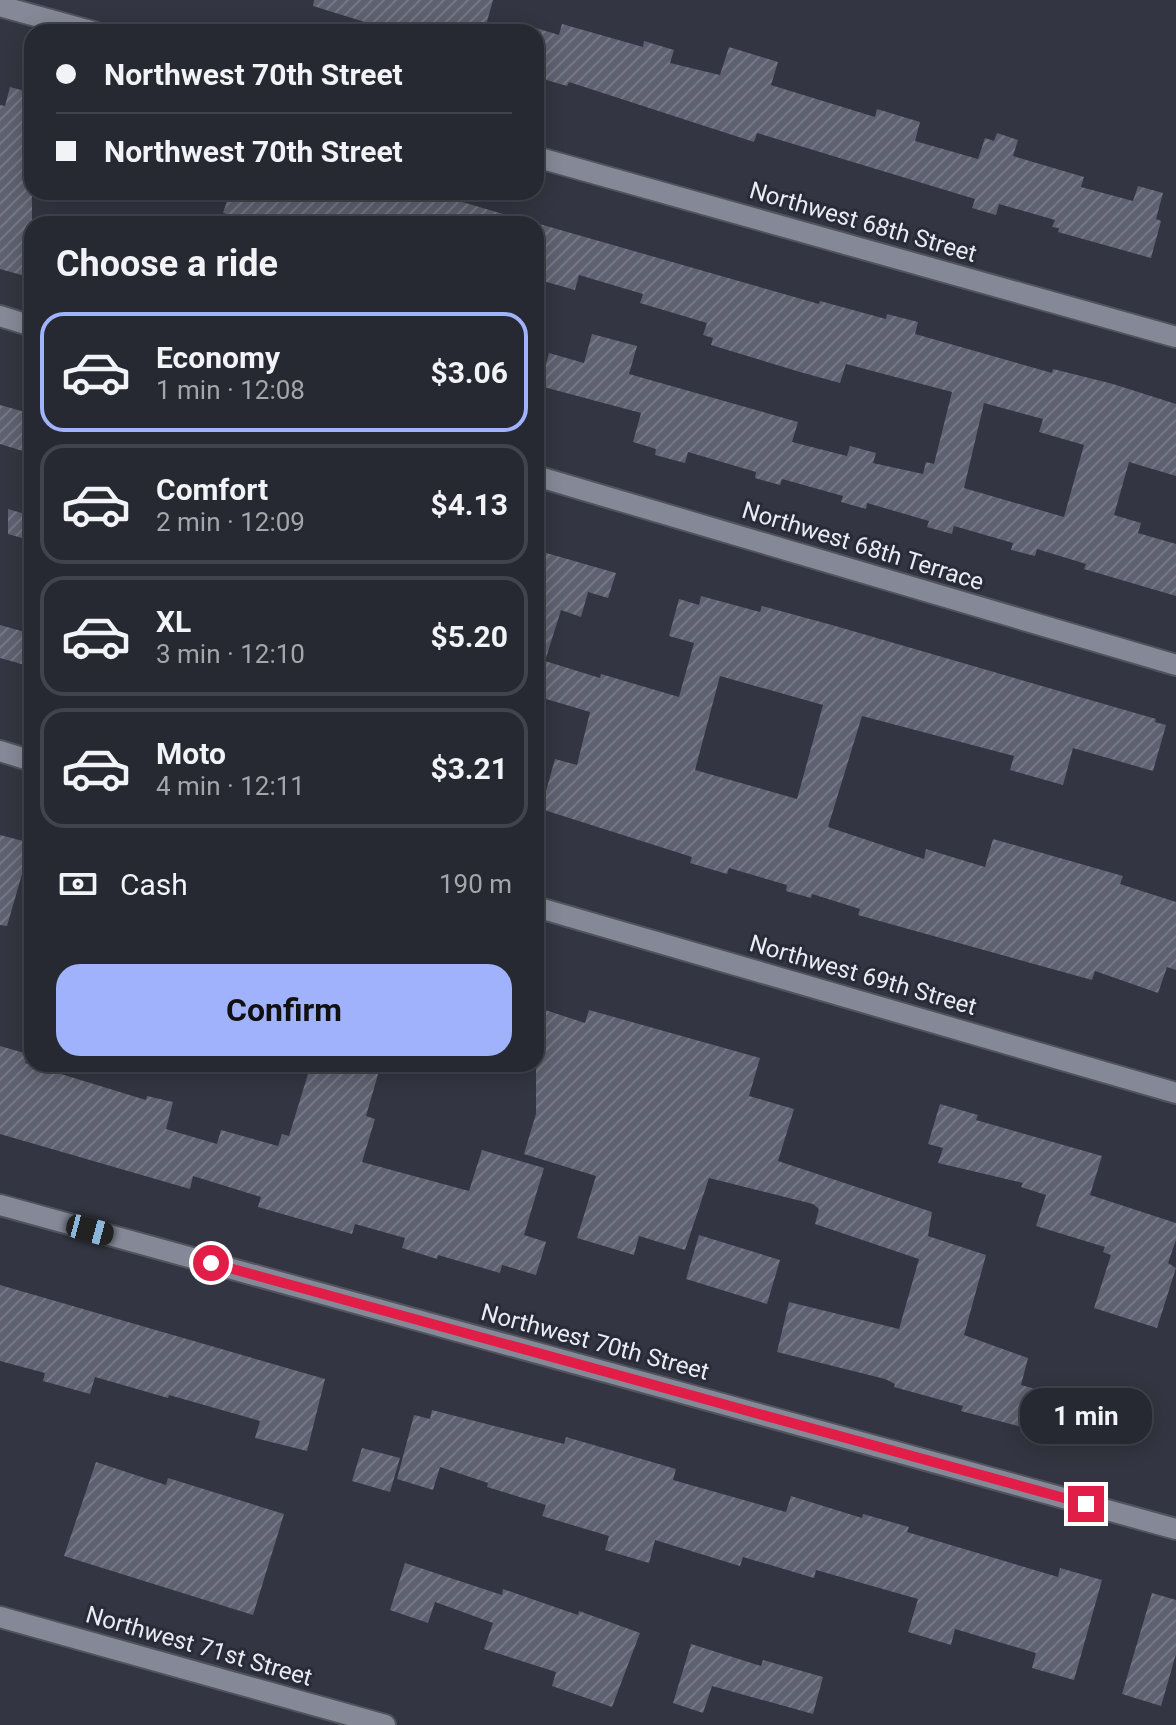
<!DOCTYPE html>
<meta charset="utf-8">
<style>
:root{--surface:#262832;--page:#32343e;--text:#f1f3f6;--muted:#a4a6ac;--line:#42444d;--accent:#a1b2fd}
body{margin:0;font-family:Roboto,sans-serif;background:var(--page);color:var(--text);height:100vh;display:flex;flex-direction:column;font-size:30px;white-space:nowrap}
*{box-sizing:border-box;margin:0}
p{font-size:26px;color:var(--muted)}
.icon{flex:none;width:44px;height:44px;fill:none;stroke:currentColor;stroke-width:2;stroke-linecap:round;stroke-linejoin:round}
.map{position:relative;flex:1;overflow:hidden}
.drawer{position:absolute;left:24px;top:216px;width:520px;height:856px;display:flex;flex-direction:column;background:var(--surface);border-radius:24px;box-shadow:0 4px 20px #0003,0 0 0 2px var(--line)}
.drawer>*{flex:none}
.top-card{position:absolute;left:24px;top:24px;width:520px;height:176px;border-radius:24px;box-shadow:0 4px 20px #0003,0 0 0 2px var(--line);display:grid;align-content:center;height:176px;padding:0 32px;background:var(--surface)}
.end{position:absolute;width:36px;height:36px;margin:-18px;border:10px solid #e11d48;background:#fff;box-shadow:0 0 0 4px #fff}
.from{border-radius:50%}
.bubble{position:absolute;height:56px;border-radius:24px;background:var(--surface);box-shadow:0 4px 20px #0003,0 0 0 2px var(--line);font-size:26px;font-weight:700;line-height:56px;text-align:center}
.car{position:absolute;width:24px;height:48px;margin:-24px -12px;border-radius:10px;box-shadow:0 0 6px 2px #0007;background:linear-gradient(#222 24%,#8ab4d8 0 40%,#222 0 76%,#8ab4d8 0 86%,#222 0)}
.top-card b{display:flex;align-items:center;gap:28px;height:76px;font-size:30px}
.top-card b+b{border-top:2px solid var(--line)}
.top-card i{width:20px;height:20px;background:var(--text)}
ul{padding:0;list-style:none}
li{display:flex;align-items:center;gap:24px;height:120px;margin:0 16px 12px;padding:0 16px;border:4px solid var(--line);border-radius:24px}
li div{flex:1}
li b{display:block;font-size:30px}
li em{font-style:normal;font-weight:700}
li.active{border-color:var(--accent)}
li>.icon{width:72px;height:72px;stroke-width:1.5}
h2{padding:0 32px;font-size:36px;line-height:96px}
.pay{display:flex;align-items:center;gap:20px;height:88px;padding:0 32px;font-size:30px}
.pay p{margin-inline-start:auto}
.action{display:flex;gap:16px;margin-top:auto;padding:16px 32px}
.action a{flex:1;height:92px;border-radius:24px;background:var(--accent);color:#111;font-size:32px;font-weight:700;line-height:92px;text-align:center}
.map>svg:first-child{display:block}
</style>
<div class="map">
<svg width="1176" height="1725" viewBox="0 0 1176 1725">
<defs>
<pattern id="building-hatch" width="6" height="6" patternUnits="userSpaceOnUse" patternTransform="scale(2)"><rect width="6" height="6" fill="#5e616f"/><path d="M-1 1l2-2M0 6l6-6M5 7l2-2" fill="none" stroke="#757884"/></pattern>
</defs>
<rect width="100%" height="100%" fill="#333642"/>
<g fill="url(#building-hatch)" fill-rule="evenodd">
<polygon points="314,0 493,0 484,32 397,32 313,6"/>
<polygon points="562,24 643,47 644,41 674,50 670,63 720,75 729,47 778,62 771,85 875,117 877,109 920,122 915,141 978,159 985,138 994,141 997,133 1018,140 1013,156 1084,177 1081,187 1133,201 1138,186 1163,193 1156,219 1161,221 1151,258 1058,232 1059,228 1052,227 1055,220 999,204 996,215 972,208 975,199 757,133 754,142 569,82 567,86 536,77 536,28 559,35"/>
<polygon points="10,87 32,93 32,278 0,269 0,105 5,106"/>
<polygon points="230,192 428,192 513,217 512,224 260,224 223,213"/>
<path d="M536 223 819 304 820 301 886 319 887 314 918 322 915 334 1052 373 1053 369 1113 384 1176 404V476L1129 462 1114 515 1141 523 1138 533 1176 544V596L1084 569 1086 564 1037 549 1035 556 1011 550 1013 543 954 526 952 534 927 527 929 521 867 503 866 509 841 502 843 496 782 479 780 485 755 478 756 472 688 452 685 463 655 455 656 449 633 442 641 413 540 386 549 353 584 363 592 334 637 346 629 374 798 422 792 442 847 456 850 446 876 453 873 463 923 474 926 462 934 464 952 392 846 364 840 383 800 372 711 345 713 338 703 335 707 323 640 303 643 294 579 275 575 290 536 279ZM984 403 1043 419 1039 432 1084 445 1064 517 964 488Z"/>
<polygon points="0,405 32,414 26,452 0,444"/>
<polygon points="8,509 32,516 29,540 8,534"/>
<path d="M536 550 616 573 608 598 588 592 581 617 561 610 545 661 600 678 601 674 679 697 694 643 669 636 679 599 699 605 701 596 760 612 762 606 832 625 1156 719 1155 722 1166 725 1153 771 1073 748 1063 785 1010 770 1014 756 862 716 828 827 924 859 926 849 985 867 993 839 1123 876 1120 884 1176 902V970L1167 967 1158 993 1095 971 1092 980 858 915 860 909 812 894 811 898 786 891 787 885 729 868 727 874 690 863 692 857 541 809 555 759 577 765 590 712 536 696ZM720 676 823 705 797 799 695 770Z"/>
<polygon points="0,625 32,634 32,667 0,658"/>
<polygon points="0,835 31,843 7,926 0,925"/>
<polygon points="536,1007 585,1023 589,1010 760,1058 749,1096 794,1109 778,1161 932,1212 928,1236 986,1255 964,1335 1028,1358 1021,1385 1097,1406 1087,1444 961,1411 963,1406 894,1387 895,1384 885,1379 777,1352 789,1302 899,1329 919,1259 815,1224 819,1209 813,1204 709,1178 685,1250 639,1236 634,1255 577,1238 596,1176 524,1154 536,1114"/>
<polygon points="0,1046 28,1054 25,1063 146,1100 147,1096 173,1102 166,1129 217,1144 221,1130 278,1146 282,1134 289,1136 311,1064 381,1064 366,1116 375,1119 362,1162 469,1191 482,1150 544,1168 524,1235 546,1242 536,1275 502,1265 500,1273 438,1255 437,1259 402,1248 405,1238 355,1224 352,1234 258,1207 261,1197 193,1176 190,1189 0,1134"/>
<polygon points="940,1104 978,1115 976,1120 1102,1156 1090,1195 1176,1223 1176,1240 1168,1263 1176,1268 1157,1328 1094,1308 1111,1255 1103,1252 1105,1247 1036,1226 1046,1195 1021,1187 1023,1183 938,1163 943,1148 928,1144"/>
<polygon points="699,1235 780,1260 767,1304 686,1279"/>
<polygon points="0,1285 325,1379 307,1451 255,1438 260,1421 169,1395 168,1398 95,1377 90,1394 43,1381 45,1373 0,1361"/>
<polygon points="432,1410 564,1444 566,1437 676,1469 673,1480 786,1512 791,1496 862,1518 863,1514 909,1527 907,1532 1058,1577 1060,1568 1102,1580 1074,1680 1032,1668 1036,1653 955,1629 951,1645 908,1632 918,1599 816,1570 814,1578 743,1557 740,1566 655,1540 649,1563 605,1550 609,1536 542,1516 546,1505 487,1487 488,1483 440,1467 433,1490 397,1479 414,1415 430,1419"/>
<polygon points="362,1448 400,1458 390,1492 352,1481"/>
<polygon points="96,1462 166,1485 168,1478 284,1514 253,1615 64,1556"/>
<polygon points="405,1563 502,1595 503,1589 578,1615 579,1611 640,1633 612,1707 552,1686 556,1672 484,1649 493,1623 435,1602 428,1623 390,1610"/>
<polygon points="1152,1593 1176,1600 1176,1654 1161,1706 1122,1694"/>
<polygon points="691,1644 761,1666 763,1660 823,1677 813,1714 712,1686 703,1713 673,1703"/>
</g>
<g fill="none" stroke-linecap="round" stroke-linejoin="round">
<defs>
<g id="minor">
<polyline points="0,6 94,32"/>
<polyline points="536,157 1176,337"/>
<polyline points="0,316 32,326"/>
<polyline points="536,476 1176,665"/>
<polyline points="0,751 32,761"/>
<polyline points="536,907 1176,1093"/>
<polyline points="0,1205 1176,1529"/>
<polyline points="0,1617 385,1725"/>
</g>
</defs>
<use href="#minor" stroke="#51545d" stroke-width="24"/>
<use href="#minor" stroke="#858997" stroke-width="20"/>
</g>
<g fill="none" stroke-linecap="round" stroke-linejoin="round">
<polyline stroke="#e11d48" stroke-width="10" points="211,1263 1086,1504"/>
</g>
<g text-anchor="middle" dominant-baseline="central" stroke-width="6" stroke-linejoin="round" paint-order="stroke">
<g font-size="24" fill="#eaecf4" stroke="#292c38">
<text transform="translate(863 222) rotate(16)">Northwest 68th Street</text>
<text transform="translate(863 546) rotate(17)">Northwest 68th Terrace</text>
<text transform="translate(863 975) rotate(16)">Northwest 69th Street</text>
<text transform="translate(595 1342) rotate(15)">Northwest 70th Street</text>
<text transform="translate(199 1646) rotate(16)">Northwest 71st Street</text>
</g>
</g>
</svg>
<i class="end from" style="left:211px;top:1263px"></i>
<i class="end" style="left:1086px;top:1504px"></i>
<div class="bubble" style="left:1020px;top:1388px;width:132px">1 min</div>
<i class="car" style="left:90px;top:1230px;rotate:105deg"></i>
<div class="top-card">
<b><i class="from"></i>Northwest 70th Street</b>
<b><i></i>Northwest 70th Street</b>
</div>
<section class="drawer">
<h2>Choose a ride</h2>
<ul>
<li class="active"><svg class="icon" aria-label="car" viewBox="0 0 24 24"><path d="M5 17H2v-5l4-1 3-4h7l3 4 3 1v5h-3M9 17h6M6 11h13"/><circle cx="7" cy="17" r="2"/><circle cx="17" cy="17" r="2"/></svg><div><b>Economy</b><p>1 min · 12:08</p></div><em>$3.06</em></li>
<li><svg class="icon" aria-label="car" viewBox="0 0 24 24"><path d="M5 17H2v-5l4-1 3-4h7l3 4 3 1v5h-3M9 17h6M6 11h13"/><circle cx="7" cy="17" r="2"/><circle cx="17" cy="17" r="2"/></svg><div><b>Comfort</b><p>2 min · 12:09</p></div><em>$4.13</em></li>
<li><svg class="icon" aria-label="car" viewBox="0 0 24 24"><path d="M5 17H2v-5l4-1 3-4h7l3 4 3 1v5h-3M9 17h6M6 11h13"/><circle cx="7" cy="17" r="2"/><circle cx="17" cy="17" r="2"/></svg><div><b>XL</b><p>3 min · 12:10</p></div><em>$5.20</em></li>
<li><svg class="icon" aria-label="car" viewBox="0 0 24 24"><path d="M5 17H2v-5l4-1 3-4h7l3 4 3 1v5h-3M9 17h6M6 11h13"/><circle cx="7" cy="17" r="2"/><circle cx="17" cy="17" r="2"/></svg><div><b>Moto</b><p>4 min · 12:11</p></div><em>$3.21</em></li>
</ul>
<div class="pay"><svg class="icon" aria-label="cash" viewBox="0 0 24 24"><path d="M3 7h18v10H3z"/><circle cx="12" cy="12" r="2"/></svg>Cash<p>190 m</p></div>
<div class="action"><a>Confirm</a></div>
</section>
</div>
